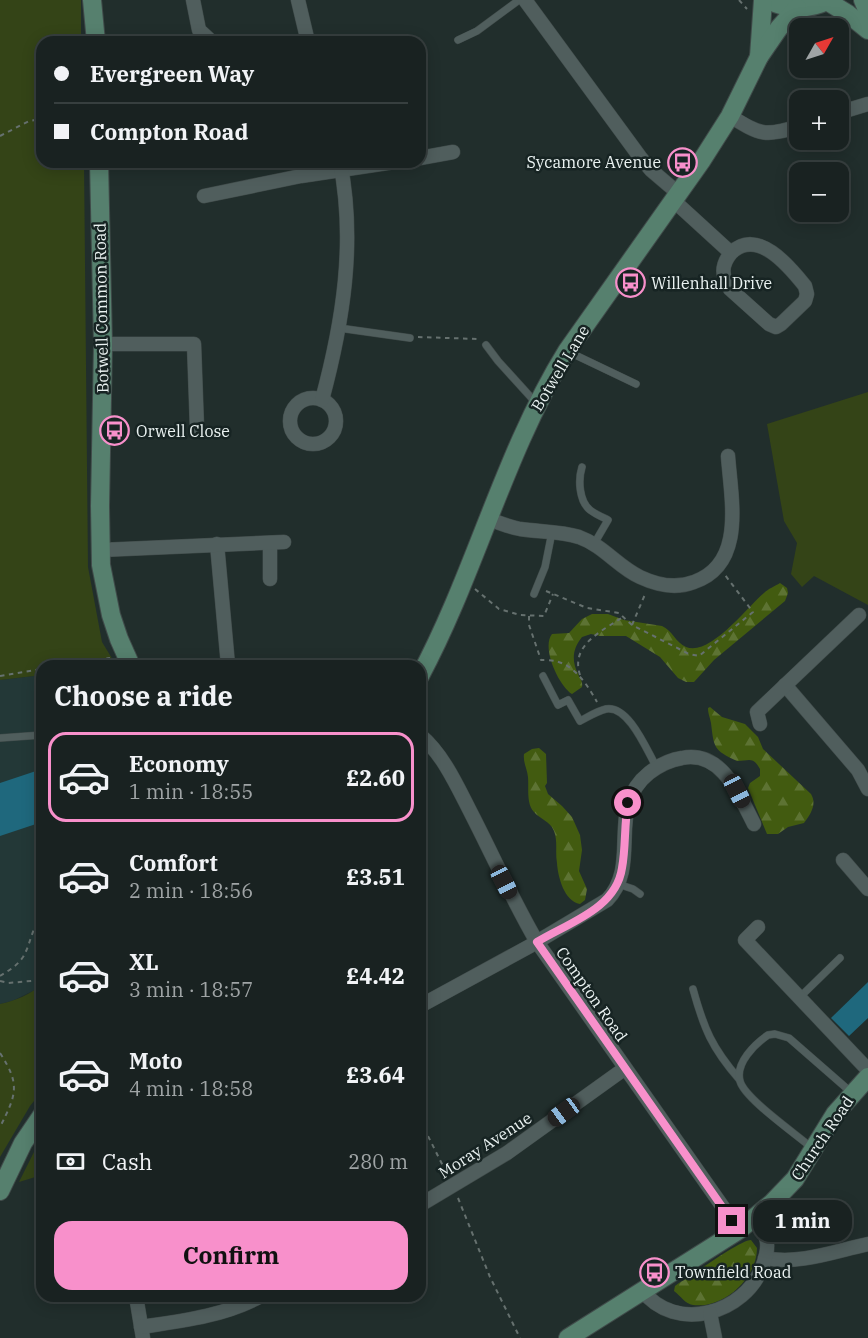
<!DOCTYPE html>
<meta charset="utf-8">
<style>
:root{--surface:#192221;--page:#222a2a;--text:#f1f3f6;--muted:#9fa4a5;--line:#373f3f;--accent:#f890cb}
body{margin:0;font-family:"IBM Plex Serif",serif;background:var(--page);color:var(--text);height:100vh;display:flex;flex-direction:column;font-size:22px;white-space:nowrap}
*{box-sizing:border-box;margin:0}
p{font-size:20px;color:var(--muted)}
.icon{flex:none;width:33px;height:33px;fill:none;stroke:currentColor;stroke-width:2;stroke-linecap:round;stroke-linejoin:round}
.map{position:relative;flex:1;overflow:hidden}
.sheet{position:absolute;left:36px;top:660px;width:390px;height:642px;display:flex;flex-direction:column;background:var(--surface);border-radius:18px;box-shadow:0 3px 15px #0003,0 0 0 2px var(--line)}
.sheet>*{flex:none}
.top-card{position:absolute;left:36px;top:36px;width:390px;height:132px;border-radius:18px;box-shadow:0 3px 15px #0003,0 0 0 2px var(--line);display:grid;align-content:center;height:132px;padding:0 18px;background:var(--surface)}
.needle{width:39px;rotate:51deg}
.fabs{position:absolute;left:789px;top:18px;display:grid;gap:12px}
.fabs a{display:grid;place-items:center;width:60px;height:60px;border-radius:12px;background:var(--surface);box-shadow:0 3px 15px #0003,0 0 0 2px var(--line);font-size:30px}
.end{position:absolute;width:27px;height:27px;margin:-14px;border:8px solid #f890cb;background:#111;box-shadow:0 0 0 3px #111}
.from{border-radius:50%}
.bubble{position:absolute;height:42px;border-radius:18px;background:var(--surface);box-shadow:0 3px 15px #0003,0 0 0 2px var(--line);font-size:20px;font-weight:800;line-height:42px;text-align:center}
.car{position:absolute;width:18px;height:36px;margin:-18px -9px;border-radius:8px;box-shadow:0 0 4px 2px #0007;background:linear-gradient(#222 24%,#8ab4d8 0 40%,#222 0 76%,#8ab4d8 0 86%,#222 0)}
.top-card b{display:flex;align-items:center;gap:21px;height:57px;font-size:22px}
.top-card b+b{border-top:2px solid var(--line)}
.top-card i{width:15px;height:15px;background:var(--text)}
ul{padding:0;list-style:none}
li{display:flex;align-items:center;gap:18px;height:90px;margin:0 12px 9px;padding:0 6px;border:3px solid transparent;border-radius:18px}
li div{flex:1}
li b{display:block;font-size:22px}
li em{font-style:normal;font-weight:800}
li.on{border-color:var(--accent)}
li>.icon{width:54px;height:54px;stroke-width:1.5}
h2{padding:0 18px;font-size:27px;line-height:72px}
.pay{display:flex;align-items:center;gap:15px;height:66px;padding:0 18px;font-size:22px}
.pay p{margin-inline-start:auto}
.action{display:flex;gap:12px;margin-top:auto;padding:12px 18px}
.action a{flex:1;height:69px;border-radius:18px;background:var(--accent);color:#111;font-size:24px;font-weight:800;line-height:69px;text-align:center}
.map>svg:first-child{display:block}
</style>
<div class="map">
<svg width="868" height="1338" viewBox="0 0 868 1338">
<defs>
<pattern id="forest-firs" width="22" height="20" patternUnits="userSpaceOnUse" patternTransform="scale(1.5)"><rect width="22" height="20" fill="#425b10"/><path d="M5 1l3.5 6h-7zM16 11l3.5 6h-7z" fill="#5d7333"/></pattern>
</defs>
<rect width="100%" height="100%" fill="#212e2c"/>
<polygon fill="#233837" points="42,675 42,984 37,989 12,1001 0,1004 0,680"/>
<g fill="#344417">
<polygon points="0,0 81,0 81,42 42,42 42,162 84,162 88,567 102,642 116,665 42,666 42,675 0,680"/>
<polygon points="868,392 868,605 814,576 802,587 791,574 797,543 784,521 767,424"/>
<path d="M42 984V1091L30 1106 0 1157V1004C15 1001 31 994 42 984Z"/>
<polygon points="42,1136 42,1175 19,1182"/>
</g>
<g fill="url(#forest-firs)">
<path d="M780 583 787 588 788 593 785 601 714 660 694 682H686L678 678 660 657 626 636H600L591 634 582 637C573 648 571 660 578 674 580 679 583 681 582 687L572 694C559 686 541 648 552 634L569 633 582 619 592 614H608L624 620 662 626C672 630 676 643 686 647 710 657 748 606 764 593 768 589 775 586 780 583Z"/>
<path d="M710 707 722 717 745 724 758 737 763 749 811 794C817 804 811 814 804 823L788 827 778 834H767L748 788 750 783 760 776V769C753 756 749 761 737 761 713 750 714 747 711 723 710 717 708 714 708 708Z"/>
<path d="M539 748 546 754 547 783 545 786 548 794 562 806 572 817 580 835 582 850 579 871 587 889 585 900 580 904C564 901 558 877 557 863 555 852 558 841 554 831 550 821 540 819 534 812 526 804 529 787 528 777 527 768 523 763 524 754L532 749Z"/>
<path d="M751 1240 757 1248C757 1278 724 1309 693 1305 685 1304 681 1296 674 1291L675 1286 679 1283C693 1275 740 1240 751 1240Z"/>
</g>
<g fill="#1f687d">
<polygon points="42,769 42,822 0,836 0,783"/>
<polygon points="868,982 868,1018 849,1036 831,1018"/>
</g>
<g fill="none" stroke-linecap="round" stroke-linejoin="round">
<defs>
<g id="lane">
<polyline points="458,40 477,31 519,0"/>
<polyline points="339,328 410,338"/>
<polyline points="486,345 498,361 537,404"/>
<polyline points="569,352 636,384"/>
<path d="M582 467C578 480 579 501 590 510 595 514 602 517 608 520L594 544"/>
<polyline points="534,594 545,567 552,532"/>
<path d="M543 676 558 705 568 700 580 721C588 717 597 711 606 709 629 705 647 751 657 768"/>
<polyline points="0,738 42,735"/>
<polyline points="618,884 633,889 640,894"/>
<path d="M693 989C704 1029 712 1048 739 1079"/>
<polyline points="799,998 840,958"/>
<path d="M812 1148C796 1134 744 1098 740 1081 735 1063 755 1044 768 1035L775 1034 789 1038 852 1093"/>
</g>
<g id="street">
<polyline points="193,0 199,30 212,42"/>
<polyline points="298,0 308,42"/>
<polyline points="525,0 640,157 651,170 678,193"/>
<polyline points="838,113 868,104"/>
<path d="M730 116C761 135 764 137 800 126"/>
<polyline points="420,158 453,152"/>
<polyline points="204,196 301,176 394,162"/>
<path d="M673 200 731 253C757 227 789 266 805 286L807 294 805 301 781 324 776 327 769 324 730 289C721 276 721 265 731 253"/>
<polyline points="103,344 194,344 197,428"/>
<circle cx="313" cy="421" r="23"/>
<path d="M322 400C343 322 356 242 340 162"/>
<path d="M489 519C499 523 510 527 520 529 540 532 560 531 579 537 604 546 618 567 640 577 657 585 676 589 694 582 746 564 731 499 728 456"/>
<polyline points="270,543 270,579"/>
<polyline points="217,544 228,665"/>
<polyline points="101,550 284,542"/>
<polyline points="785,685 858,770 868,789"/>
<polyline points="760,724 757,712 859,615"/>
<path d="M420 735C444 755 458 788 472 815 494 858 513 901 537 942L739 1230"/>
<polyline points="843,860 868,889"/>
<polyline points="758,927 745,940 868,1070"/>
<path d="M420 1006 530 946 607 900C642 864 605 808 649 773 658 766 669 760 682 758 722 750 739 795 754 824"/>
<polyline points="420,1205 507,1153 624,1069"/>
<path d="M765 1258C799 1265 835 1251 868 1244"/>
<path d="M642 1290C675 1334 746 1314 763 1265 766 1257 769 1247 766 1238 764 1230 759 1224 755 1217"/>
<polyline points="136,1296 143,1338"/>
<polyline points="710,1313 715,1338"/>
<path d="M141 1327C182 1321 224 1316 261 1296"/>
</g>
<g id="secondary">
<polyline points="92,0 96,42"/>
<path d="M768 0C788 10 809 10 829 0"/>
<polyline points="863,0 868,12"/>
<polyline points="827,1 848,14 868,30"/>
<polyline points="759,57 763,0"/>
<polyline points="99,162 103,344 100,506 101,565 111,615 119,639 131,666"/>
<path d="M420 676C476 571 504 453 567 351L702 160 730 116 759 57 779 28 797 8"/>
<polyline points="0,1191 23,1143 42,1115"/>
<polyline points="568,1338 739,1230 772,1203 795,1179 835,1114 868,1077"/>
</g>
</defs>
<use href="#lane" stroke="#404b4a" stroke-width="8"/>
<use href="#street" stroke="#404b4a" stroke-width="15"/>
<use href="#secondary" stroke="#404b4a" stroke-width="20"/>
<g stroke="#66716f" stroke-width="2" stroke-dasharray="4.5 4.5" stroke-linecap="butt">
<polyline points="739,0 747,9"/>
<polyline points="0,136 29,121 42,119"/>
<polyline points="418,337 478,339"/>
<polyline points="475,589 499,609 520,615 544,616 553,594"/>
<polyline points="546,591 587,608 619,613 632,625 689,654 699,656 753,612 725,575"/>
<path d="M529 616V625L541 660C545 660 551 660 555 661 575 665 588 686 597 702"/>
<polyline points="632,625 646,592"/>
<polyline points="62,666 110,658"/>
<path d="M580 675C570 645 602 631 623 617"/>
<polyline points="0,676 42,669"/>
<path d="M0 976C8 971 17 966 23 957 31 944 31 928 42 917"/>
<polyline points="0,981 8,983 42,980"/>
<path d="M0 1053C21 1085 16 1095 0 1127"/>
<polyline points="420,1120 447,1174"/>
<polyline points="458,1198 490,1277 520,1338"/>
</g>
<use href="#lane" stroke="#505e5d" stroke-width="7"/>
<use href="#street" stroke="#505e5d" stroke-width="14"/>
<use href="#secondary" stroke="#56806e" stroke-width="18"/>
</g>
<g fill="none" stroke-linecap="round" stroke-linejoin="round">
<path stroke="#f890cb" stroke-width="8" d="M628 803C624 825 626 847 622 868 616 909 568 923 537 942L732 1221"/>
</g>
<defs>
<symbol id="bus-ring" viewBox="-11 -11 22 22"><circle r="9.5" fill="#172423" stroke="#f890cb" stroke-width="1.5"/><path d="M-5-6H5V4H4V6H2V4H-2V6H-4V4H-5ZM-3.5-4V0h7V-4ZM-3.5 1.2v1.5H-2V1.2ZM2 1.2v1.5H3.5V1.2Z" fill="#f890cb"/></symbol>
</defs>
<g fill-rule="evenodd">
<use href="#bus-ring" x="666" y="146" width="33" height="33"/>
<use href="#bus-ring" x="614" y="266" width="33" height="33"/>
<use href="#bus-ring" x="98" y="414" width="33" height="33"/>
<use href="#bus-ring" x="638" y="1256" width="33" height="33"/>
</g>
<g text-anchor="middle" dominant-baseline="central" stroke-width="5" stroke-linejoin="round" paint-order="stroke">
<g font-size="16" fill="#ebf3f2" stroke="#172423" text-anchor="start">
<text x="661" y="162" text-anchor="end">Sycamore Avenue</text>
<text x="651" y="283">Willenhall Drive</text>
<text x="136" y="431">Orwell Close</text>
<text x="675" y="1272">Townfield Road</text>
</g>
<g font-size="16" fill="#ebf3f2" stroke="#172423">
<text transform="translate(101 308) rotate(-91)">Botwell Common Road</text>
<text transform="translate(560 368) rotate(-59)">Botwell Lane</text>
<text transform="translate(592 994) rotate(55)">Compton Road</text>
<text transform="translate(822 1138) rotate(-56)">Church Road</text>
<text transform="translate(485 1145) rotate(-33)">Moray Avenue</text>
</g>
</g>
</svg>
<div class="fabs">
<a><svg class="needle" viewBox="-14 -14 28 28"><path d="M0-13l5 13h-10z" fill="#e53935"/><path d="M0 13l5-13h-10z" fill="#9fa4a5"/></svg></a>
<a>+</a>
<a>−</a>
</div>
<i class="end from" style="left:628px;top:803px"></i>
<i class="end" style="left:732px;top:1221px"></i>
<div class="bubble" style="left:753px;top:1200px;width:99px">1 min</div>
<i class="car" style="left:737px;top:791px;rotate:153deg"></i>
<i class="car" style="left:504px;top:882px;rotate:153deg"></i>
<i class="car" style="left:564px;top:1112px;rotate:234deg"></i>
<div class="top-card">
<b><i class="from"></i>Evergreen Way</b>
<b><i></i>Compton Road</b>
</div>
<section class="sheet">
<h2>Choose a ride</h2>
<ul>
<li class="on"><svg class="icon" aria-label="car" viewBox="0 0 24 24"><path d="M5 17H2v-5l4-1 3-4h7l3 4 3 1v5h-3M9 17h6M6 11h13"/><circle cx="7" cy="17" r="2"/><circle cx="17" cy="17" r="2"/></svg><div><b>Economy</b><p>1 min · 18:55</p></div><em>£2.60</em></li>
<li><svg class="icon" aria-label="car" viewBox="0 0 24 24"><path d="M5 17H2v-5l4-1 3-4h7l3 4 3 1v5h-3M9 17h6M6 11h13"/><circle cx="7" cy="17" r="2"/><circle cx="17" cy="17" r="2"/></svg><div><b>Comfort</b><p>2 min · 18:56</p></div><em>£3.51</em></li>
<li><svg class="icon" aria-label="car" viewBox="0 0 24 24"><path d="M5 17H2v-5l4-1 3-4h7l3 4 3 1v5h-3M9 17h6M6 11h13"/><circle cx="7" cy="17" r="2"/><circle cx="17" cy="17" r="2"/></svg><div><b>XL</b><p>3 min · 18:57</p></div><em>£4.42</em></li>
<li><svg class="icon" aria-label="car" viewBox="0 0 24 24"><path d="M5 17H2v-5l4-1 3-4h7l3 4 3 1v5h-3M9 17h6M6 11h13"/><circle cx="7" cy="17" r="2"/><circle cx="17" cy="17" r="2"/></svg><div><b>Moto</b><p>4 min · 18:58</p></div><em>£3.64</em></li>
</ul>
<div class="pay"><svg class="icon" aria-label="cash" viewBox="0 0 24 24"><path d="M3 7h18v10H3z"/><circle cx="12" cy="12" r="2"/></svg>Cash<p>280 m</p></div>
<div class="action"><a>Confirm</a></div>
</section>
</div>
